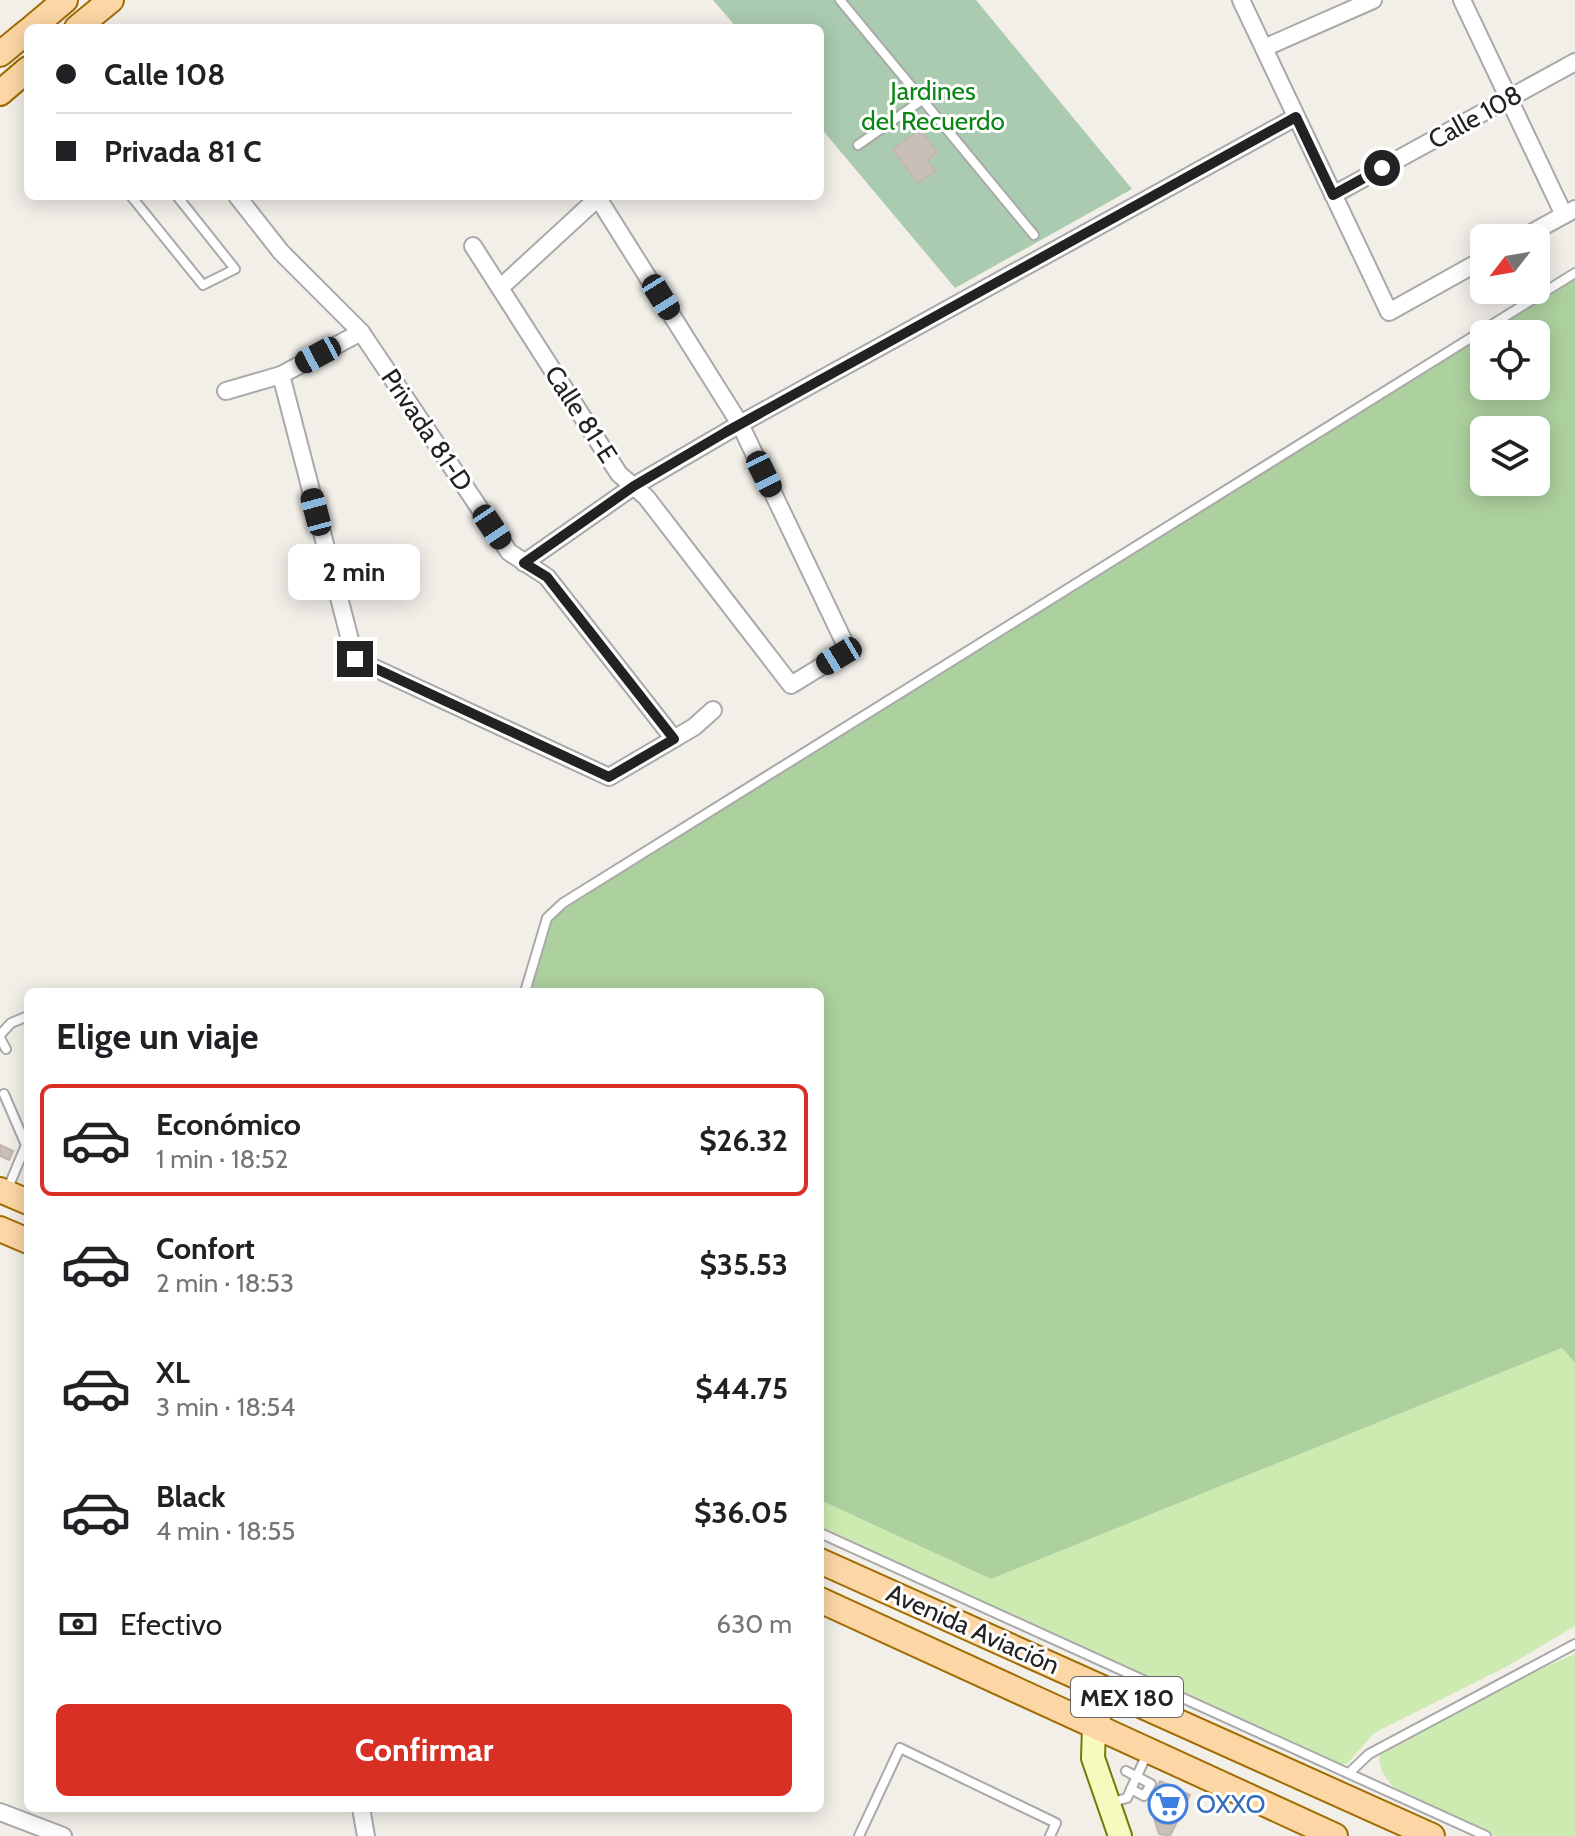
<!DOCTYPE html>
<html lang="es">
<meta charset="utf-8">
<style>
:root{--surface:#fff;--page:#f6f6f6;--text:#202124;--muted:#757577;--line:#e0e0e0;--accent:#d93025}
body{margin:0;font-family:Cabin,sans-serif;background:var(--page);color:var(--text);height:100vh;display:flex;flex-direction:column;font-size:30px;white-space:nowrap}
*{box-sizing:border-box;margin:0}
p{font-size:26px;color:var(--muted)}
.icon{flex:none;width:44px;height:44px;fill:none;stroke:currentColor;stroke-width:2;stroke-linecap:round;stroke-linejoin:round}
.map{position:relative;flex:1;overflow:hidden}
.drawer{position:absolute;left:24px;top:988px;width:800px;height:824px;display:flex;flex-direction:column;background:var(--surface);border-radius:12px;box-shadow:0 4px 20px #0003}
.drawer>*{flex:none}
.hud{position:absolute;left:24px;top:24px;width:800px;height:176px;border-radius:12px;box-shadow:0 4px 20px #0003;display:grid;align-content:center;height:176px;padding:0 32px;background:var(--surface)}
.needle{width:52px;rotate:239deg}
.tools{position:absolute;left:1470px;top:224px;display:grid;gap:16px}
.tools a{display:grid;place-items:center;width:80px;height:80px;border-radius:12px;background:var(--surface);box-shadow:0 4px 20px #0003;font-size:40px}
.end{position:absolute;width:36px;height:36px;margin:-18px;border:10px solid #222;background:#fff;box-shadow:0 0 0 4px #fff}
.from{border-radius:50%}
.bubble{position:absolute;height:56px;border-radius:12px;background:var(--surface);box-shadow:0 4px 20px #0003;font-size:26px;font-weight:800;line-height:56px;text-align:center}
.car{position:absolute;width:24px;height:48px;margin:-24px -12px;border-radius:10px;box-shadow:0 0 6px 2px #0007;background:linear-gradient(#222 24%,#8ab4d8 0 40%,#222 0 76%,#8ab4d8 0 86%,#222 0)}
.hud b{display:flex;align-items:center;gap:28px;height:76px;font-size:30px}
.hud b+b{border-top:2px solid var(--line)}
.hud i{width:20px;height:20px;background:var(--text)}
ul{padding:0;list-style:none}
li{display:flex;align-items:center;gap:24px;height:112px;margin:0 16px 12px;padding:0 16px;border:4px solid transparent;border-radius:12px}
li div{flex:1}
li b{display:block;font-size:30px}
li em{font-style:normal;font-weight:800}
li.active{border-color:var(--accent)}
li>.icon{width:72px;height:72px;stroke-width:1.5}
h2{padding:0 32px;font-size:36px;line-height:96px}
.pay{display:flex;align-items:center;gap:20px;height:88px;padding:0 32px;font-size:30px}
.pay p{margin-inline-start:auto}
.primary-button{display:flex;gap:16px;margin-top:auto;padding:16px 32px}
.primary-button a{flex:1;height:92px;border-radius:12px;background:var(--accent);color:#fff;font-size:32px;font-weight:800;line-height:92px;text-align:center}
.map>svg:first-child{display:block}
</style>
<div class="map">
<svg width="1575" height="1836" viewBox="0 0 1575 1836">
<rect width="100%" height="100%" fill="#f2efe9"/>
<g fill="#cdebb0">
<polygon points="1562,1348 1575,1363 1575,1626 1506,1667 1374,1733 1347,1764 1335,1764 820,1527 820,1500 991,1579"/>
<polygon points="1575,1654 1575,1836 1495,1836 1442,1812 1393,1787 1382,1772 1379,1759 1383,1749 1508,1683"/>
</g>
<path fill="#add19e" fill-rule="evenodd" d="M1575 278V1363L1562 1348 991 1579 820 1500V992H528L548 918 555 910ZM1484 334H1536V386H1484ZM1484 430H1536V482H1484Z"/>
<polygon fill="#aacbaf" points="713,0 976,0 1132,189 955,288 820,127 820,28 737,28"/>
<g fill="#c7bfb8" stroke="#c4b6ab" stroke-width="2">
<polygon points="920,129 937,152 927,160 935,171 918,183 893,150"/>
<polygon points="0,1145 13,1151 9,1160 0,1156"/>
<polygon points="1160,1781 1190,1795 1170,1836 1159,1834 1149,1802"/>
</g>
<g fill="none" stroke-linecap="round" stroke-linejoin="round">
<defs>
<g id="service">
<polyline points="840,0 1034,235"/>
<polyline points="858,145 922,100"/>
<polyline points="131,196 203,285 235,269 177,196"/>
<polyline points="525,992 547,918 563,903 1575,273"/>
<polyline points="0,1035 11,1023 28,1016"/>
<polyline points="0,1038 6,1049"/>
<polyline points="4,1094 26,1145 8,1188"/>
<polyline points="820,1533 1486,1836"/>
<polyline points="1126,1771 1151,1784 1144,1796 1131,1789"/>
<polyline points="1350,1772 1369,1754 1575,1644"/>
<polyline points="1109,1803 1127,1798 1147,1754"/>
<polyline points="859,1836 900,1748 1056,1823 1050,1836"/>
</g>
<g id="minor">
<polyline points="1241,0 1389,312 1484,259"/>
<polyline points="1462,0 1564,215"/>
<polyline points="1264,48 1373,0"/>
<polyline points="1333,195 1575,62"/>
<polyline points="237,196 281,252 361,332 509,552 547,577 674,739"/>
<polyline points="1522,238 1575,209"/>
<polyline points="473,246 619,474 646,497 791,685 848,650 740,424 598,198"/>
<polyline points="500,288 600,196"/>
<polyline points="281,375 355,659 609,777 694,727 713,710"/>
<polyline points="226,391 281,375 361,332"/>
<polyline points="524,563 634,486 740,424 1296,117"/>
<polyline points="361,1808 366,1836"/>
<polyline points="0,1812 63,1836"/>
</g>
<polyline id="secondary" points="1110,1689 1094,1728 1093,1758 1120,1836"/>
<g id="primary">
<polyline points="32,28 65,0"/>
<polyline points="77,28 111,0"/>
<polyline points="0,54 28,31"/>
<polyline points="0,93 28,69"/>
<polyline points="0,1190 28,1202"/>
<polyline points="0,1229 28,1241"/>
<polyline points="820,1561 1432,1836"/>
<polyline points="820,1600 1335,1836"/>
</g>
</defs>
<use href="#service" stroke="#a9a9a9" stroke-width="12"/>
<use href="#minor" stroke="#a9a9a9" stroke-width="20"/>
<use href="#secondary" stroke="#707d05" stroke-width="26"/>
<use href="#primary" stroke="#a06b00" stroke-width="28"/>
<use href="#service" stroke="#fff" stroke-width="8"/>
<use href="#minor" stroke="#fff" stroke-width="16"/>
<use href="#secondary" stroke="#f7fabf" stroke-width="22"/>
<use href="#primary" stroke="#fcd6a4" stroke-width="24"/>
</g>
<g fill="none" stroke-linecap="round" stroke-linejoin="round">
<polyline stroke="#222" stroke-width="10" points="355,659 609,777 674,739 547,577 524,563 634,486 726,432 1296,117 1333,195 1382,168"/>
</g>
<defs>
<symbol id="supermarket-ring" viewBox="-11 -11 22 22"><circle r="9.5" fill="#fff" stroke="#3f7fe0" stroke-width="1.5"/><path d="M-6-5.5h2.5l.6 2H6L4.5 2H-2.5L-4.4-4H-6ZM-1.5 3.2a1.3 1.3 0 1 0 .1 0ZM3 3.2a1.3 1.3 0 1 0 .1 0Z" fill="#3f7fe0"/></symbol>
</defs>
<g fill-rule="evenodd">
<use href="#supermarket-ring" x="1146" y="1782" width="44" height="44"/>
</g>
<g text-anchor="middle" dominant-baseline="central" stroke-width="6" stroke-linejoin="round" paint-order="stroke">
<rect fill="#fff" stroke="#646464" stroke-width="2" x="1071" y="1677" width="112" height="40" rx="6"/>
<g font-size="24" font-weight="bold" fill="#222">
<text x="1127" y="1697">MEX 180</text>
</g>
<g font-size="26" fill="#0c8416" stroke="#fff">
<text x="933" y="91">Jardines<tspan x="933" dy="30">del Recuerdo</tspan></text>
</g>
<g font-size="26" fill="#222" stroke="#fff">
<text transform="translate(1475 117) rotate(-29)">Calle 108</text>
<text transform="translate(581 414) rotate(57)">Calle 81-E</text>
<text transform="translate(427 430) rotate(56)">Privada 81-D</text>
<text transform="translate(973 1629) rotate(24)">Avenida Aviación</text>
</g>
<g font-size="26" fill="#366cbe" stroke="#fff" text-anchor="start">
<text x="1196" y="1804">OXXO</text>
</g>
</g>
</svg>
<div class="tools">
<a><svg class="needle" viewBox="-14 -14 28 28"><path d="M0-13l5 13h-10z" fill="#e53935"/><path d="M0 13l5-13h-10z" fill="#757577"/></svg></a>
<a><svg class="icon" aria-label="locate" viewBox="0 0 24 24"><circle cx="12" cy="12" r="6"/><path d="M12 2v4M12 18v4M2 12h4M18 12h4"/></svg></a>
<a><svg class="icon" aria-label="layers" viewBox="0 0 24 24"><path d="M12 4l9 5-9 5-9-5zM3 14l9 5 9-5"/></svg></a>
</div>
<i class="end from" style="left:1382px;top:168px"></i>
<i class="end" style="left:355px;top:659px"></i>
<div class="bubble" style="left:288px;top:544px;width:132px">2 min</div>
<i class="car" style="left:661px;top:297px;rotate:148deg"></i>
<i class="car" style="left:318px;top:355px;rotate:242deg"></i>
<i class="car" style="left:764px;top:474px;rotate:154deg"></i>
<i class="car" style="left:316px;top:512px;rotate:345deg"></i>
<i class="car" style="left:492px;top:527px;rotate:146deg"></i>
<i class="car" style="left:839px;top:656px;rotate:239deg"></i>
<div class="hud">
<b><i class="from"></i>Calle 108</b>
<b><i></i>Privada 81 C</b>
</div>
<section class="drawer">
<h2>Elige un viaje</h2>
<ul>
<li class="active"><svg class="icon" aria-label="car" viewBox="0 0 24 24"><path d="M5 17H2v-5l4-1 3-4h7l3 4 3 1v5h-3M9 17h6M6 11h13"/><circle cx="7" cy="17" r="2"/><circle cx="17" cy="17" r="2"/></svg><div><b>Económico</b><p>1 min · 18:52</p></div><em>$26.32</em></li>
<li><svg class="icon" aria-label="car" viewBox="0 0 24 24"><path d="M5 17H2v-5l4-1 3-4h7l3 4 3 1v5h-3M9 17h6M6 11h13"/><circle cx="7" cy="17" r="2"/><circle cx="17" cy="17" r="2"/></svg><div><b>Confort</b><p>2 min · 18:53</p></div><em>$35.53</em></li>
<li><svg class="icon" aria-label="car" viewBox="0 0 24 24"><path d="M5 17H2v-5l4-1 3-4h7l3 4 3 1v5h-3M9 17h6M6 11h13"/><circle cx="7" cy="17" r="2"/><circle cx="17" cy="17" r="2"/></svg><div><b>XL</b><p>3 min · 18:54</p></div><em>$44.75</em></li>
<li><svg class="icon" aria-label="car" viewBox="0 0 24 24"><path d="M5 17H2v-5l4-1 3-4h7l3 4 3 1v5h-3M9 17h6M6 11h13"/><circle cx="7" cy="17" r="2"/><circle cx="17" cy="17" r="2"/></svg><div><b>Black</b><p>4 min · 18:55</p></div><em>$36.05</em></li>
</ul>
<div class="pay"><svg class="icon" aria-label="cash" viewBox="0 0 24 24"><path d="M3 7h18v10H3z"/><circle cx="12" cy="12" r="2"/></svg>Efectivo<p>630 m</p></div>
<div class="primary-button"><a>Confirmar</a></div>
</section>
</div>
